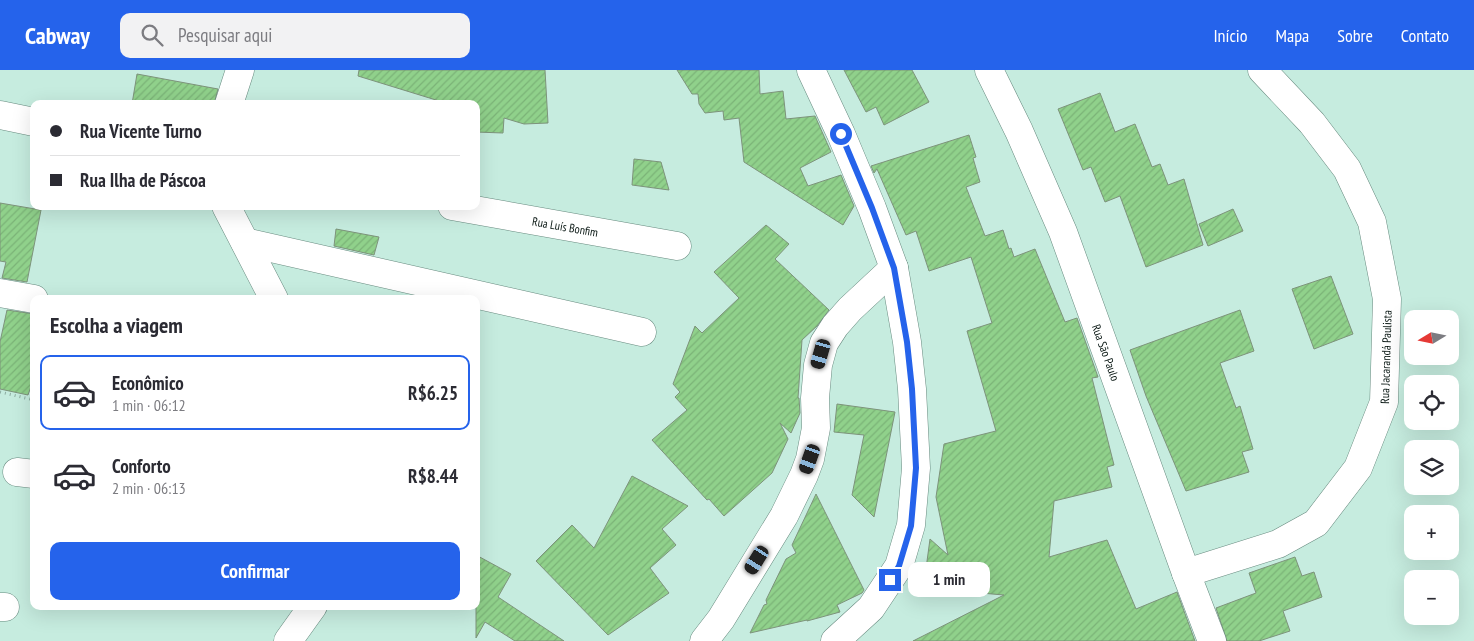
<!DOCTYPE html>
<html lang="pt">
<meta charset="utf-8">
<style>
:root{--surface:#fff;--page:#f2f2f3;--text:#2b2b33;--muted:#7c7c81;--line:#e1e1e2;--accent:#2563eb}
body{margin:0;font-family:"PT Sans Narrow",sans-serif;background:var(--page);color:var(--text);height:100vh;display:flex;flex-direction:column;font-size:19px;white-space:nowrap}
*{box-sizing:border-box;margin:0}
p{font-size:16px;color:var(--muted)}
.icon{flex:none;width:28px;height:28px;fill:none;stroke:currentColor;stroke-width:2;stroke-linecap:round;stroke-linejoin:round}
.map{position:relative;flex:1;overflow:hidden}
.side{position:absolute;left:30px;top:225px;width:450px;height:315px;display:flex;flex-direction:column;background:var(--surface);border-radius:10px;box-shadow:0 5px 20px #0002}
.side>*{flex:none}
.banner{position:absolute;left:30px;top:30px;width:450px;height:110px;border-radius:10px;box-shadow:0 5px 20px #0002;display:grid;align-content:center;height:110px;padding:0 20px;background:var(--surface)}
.needle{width:32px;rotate:260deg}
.buttons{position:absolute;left:1404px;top:240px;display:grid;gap:10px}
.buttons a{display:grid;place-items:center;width:55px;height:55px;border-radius:10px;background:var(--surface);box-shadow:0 5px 20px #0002;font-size:25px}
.end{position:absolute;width:22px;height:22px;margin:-11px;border:6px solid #2563eb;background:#fff;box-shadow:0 0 0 2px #fff}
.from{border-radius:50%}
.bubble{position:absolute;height:35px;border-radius:10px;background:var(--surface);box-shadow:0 5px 20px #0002;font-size:16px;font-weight:600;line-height:35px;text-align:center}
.car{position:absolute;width:15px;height:30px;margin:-15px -8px;border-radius:6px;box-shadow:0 0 4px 1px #0007;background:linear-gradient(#222 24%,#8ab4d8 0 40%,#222 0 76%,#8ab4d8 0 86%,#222 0)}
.banner b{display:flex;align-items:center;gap:18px;height:48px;font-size:19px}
.banner b+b{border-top:1px solid var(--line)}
.banner i{width:12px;height:12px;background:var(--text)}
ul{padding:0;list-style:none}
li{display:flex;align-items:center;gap:15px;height:75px;margin:0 10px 8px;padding:0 10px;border:2px solid transparent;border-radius:10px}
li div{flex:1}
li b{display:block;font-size:19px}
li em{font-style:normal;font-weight:600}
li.current{border-color:var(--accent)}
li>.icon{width:45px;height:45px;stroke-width:1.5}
h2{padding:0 20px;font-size:22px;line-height:60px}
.action{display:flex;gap:10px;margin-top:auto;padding:10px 20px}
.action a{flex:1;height:58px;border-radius:10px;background:var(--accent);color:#fff;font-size:20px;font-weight:600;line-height:58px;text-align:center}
header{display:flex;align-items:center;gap:30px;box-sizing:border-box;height:70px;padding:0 25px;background:var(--accent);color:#fff}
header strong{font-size:24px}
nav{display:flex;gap:28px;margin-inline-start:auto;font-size:18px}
.search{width:350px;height:45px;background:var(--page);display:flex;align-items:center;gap:12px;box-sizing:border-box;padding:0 18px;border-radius:10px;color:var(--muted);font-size:19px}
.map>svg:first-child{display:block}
</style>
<header>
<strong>Cabway</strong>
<div class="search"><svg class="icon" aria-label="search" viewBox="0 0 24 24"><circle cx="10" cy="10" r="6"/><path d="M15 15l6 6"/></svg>Pesquisar aqui</div>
<nav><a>Início</a><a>Mapa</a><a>Sobre</a><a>Contato</a></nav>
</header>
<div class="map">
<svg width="1474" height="571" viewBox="0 0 1474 571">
<defs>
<pattern id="building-hatch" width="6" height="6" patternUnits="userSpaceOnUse" patternTransform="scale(1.25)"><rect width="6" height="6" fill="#90d18b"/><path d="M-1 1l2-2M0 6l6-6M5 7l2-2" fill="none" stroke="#7bb377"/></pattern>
</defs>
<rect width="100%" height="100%" fill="#c6ecdf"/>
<g fill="url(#building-hatch)" stroke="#7d937b">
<polygon points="359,0 545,0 548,53 524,54 504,48 503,63 476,62 476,34 449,34 358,6"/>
<polygon points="677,0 759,0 760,24 783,21 786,49 815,46 831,82 800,98 808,116 841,105 854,136 843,155 744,92 739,48 724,50 723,41 705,43 699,34 698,24 692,24"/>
<polygon points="844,0 912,0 929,32 884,55 876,37 866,42"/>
<polygon points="137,4 218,19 214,34 132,34"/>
<polygon points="1100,23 1115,62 1135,54 1152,97 1160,94 1168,115 1184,109 1203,175 1146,197 1120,126 1105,132 1091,97 1083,100 1058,39"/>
<polygon points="969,65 976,87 973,88 980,112 966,117 985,166 1003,160 1009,179 1011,178 1014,187 1035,179 1065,252 1077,248 1098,307 1092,308 1114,395 1107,397 1112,417 1054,431 1049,487 1107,470 1136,539 1177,522 1195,571 913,571 1004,525 946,520 947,508 925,506 930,469 948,485 936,427 944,374 996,361 967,261 992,253 971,187 929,201 916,161 906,165 877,99 874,103 871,96"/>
<polygon points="634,89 661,92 669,120 632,115"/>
<polygon points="0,133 41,140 27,212 2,208 6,192 0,191"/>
<polygon points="1233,139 1243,161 1208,176 1199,154"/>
<polygon points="766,155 789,174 775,189 829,240 817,256 802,270 798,328 799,328 800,343 791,363 780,353 788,369 772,403 724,446 709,429 707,430 652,370 687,340 675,327 680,322 673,314 695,256 702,263 739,228 714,202"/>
<polygon points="336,159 379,167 374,185 334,176"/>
<polygon points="1331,206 1353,264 1314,279 1292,219"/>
<polygon points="7,240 34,244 34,308 28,325 0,319 0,272"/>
<polygon points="1240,240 1254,281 1220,293 1236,338 1240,336 1253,379 1242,382 1249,402 1186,421 1146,326 1130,280"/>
<polygon points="837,334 895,342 874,447 852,425 864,365 834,362"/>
<polygon points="632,406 688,436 662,459 676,475 650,498 669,523 608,565 536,491 572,455 594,478"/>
<polygon points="816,424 864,520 862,523 837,535 840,542 807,551 807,550 750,563 764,535 767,534 766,530 786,489 796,483 792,475"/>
<polygon points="476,485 511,504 498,527 564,571 515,571 485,552 476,568"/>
<polygon points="1295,487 1302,506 1314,502 1322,527 1283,541 1290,561 1259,571 1227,571 1216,538 1256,523 1249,503"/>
</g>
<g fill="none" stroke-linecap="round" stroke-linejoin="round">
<defs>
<g id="street">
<polyline points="811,0 841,64 872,138 894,198 907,272 912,319 916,398 911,455 899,496 871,538 835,571"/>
<path id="s1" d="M989 0 1019 61 1063 162 1186 503 1212 571"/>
<polyline points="229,34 240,0"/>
<polyline points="0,45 34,52"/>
<polyline points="226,136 274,229"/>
<path id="s2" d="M452 136 677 176"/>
<polyline points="245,172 642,262"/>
<polyline points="0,223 34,229"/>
<polyline points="17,402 34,404"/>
<path id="s3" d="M1186 503 1278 474 1316 453 1358 398 1384 332 1387 229 1372 152 1347 99 1312 53 1262 0"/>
<polyline points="0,537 5,537"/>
<polyline points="288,571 313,536"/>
<polyline points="704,571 721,549 784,446 804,405 810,389 816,358 815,328 818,295 824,273 835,256 850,239 894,198"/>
</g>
</defs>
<use href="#street" stroke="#678a7f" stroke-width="29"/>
<polyline stroke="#8daca1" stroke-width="3" stroke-dasharray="1 4" stroke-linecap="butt" points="0,322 34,330"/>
<use href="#street" stroke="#fff" stroke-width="28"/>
</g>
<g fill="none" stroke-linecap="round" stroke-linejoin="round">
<polyline stroke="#2563eb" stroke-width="6" points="841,64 872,138 894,198 907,272 912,319 916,398 911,456 899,496 890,510"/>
</g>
<g text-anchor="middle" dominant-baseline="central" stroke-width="5" stroke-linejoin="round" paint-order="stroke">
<g font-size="12" fill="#091713" stroke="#fff">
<text stroke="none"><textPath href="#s2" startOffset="115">Rua Luís Bonfim</textPath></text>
<text stroke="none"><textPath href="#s1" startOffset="306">Rua São Paulo</textPath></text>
<text stroke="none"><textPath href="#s3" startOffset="325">Rua Jacarandá Paulista</textPath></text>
</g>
</g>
</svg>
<div class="buttons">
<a><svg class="needle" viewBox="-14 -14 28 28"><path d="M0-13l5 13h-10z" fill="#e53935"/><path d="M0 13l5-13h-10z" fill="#7c7c81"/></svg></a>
<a><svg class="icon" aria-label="locate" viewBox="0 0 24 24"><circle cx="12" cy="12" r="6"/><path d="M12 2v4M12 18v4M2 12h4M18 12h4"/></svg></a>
<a><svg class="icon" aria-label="layers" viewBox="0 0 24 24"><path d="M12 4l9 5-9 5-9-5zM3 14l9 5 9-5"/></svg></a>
<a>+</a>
<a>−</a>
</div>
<i class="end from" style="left:841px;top:64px"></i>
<i class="end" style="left:890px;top:510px"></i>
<div class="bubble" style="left:908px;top:492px;width:82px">1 min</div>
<i class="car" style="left:821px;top:284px;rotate:196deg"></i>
<i class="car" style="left:810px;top:389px;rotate:200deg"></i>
<i class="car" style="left:757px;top:490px;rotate:212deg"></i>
<div class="banner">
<b><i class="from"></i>Rua Vicente Turno</b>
<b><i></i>Rua Ilha de Páscoa</b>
</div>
<section class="side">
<h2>Escolha a viagem</h2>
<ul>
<li class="current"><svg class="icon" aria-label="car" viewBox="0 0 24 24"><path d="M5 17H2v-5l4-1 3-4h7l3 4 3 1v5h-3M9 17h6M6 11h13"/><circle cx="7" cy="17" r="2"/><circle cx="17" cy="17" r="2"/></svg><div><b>Econômico</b><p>1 min · 06:12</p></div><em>R$6.25</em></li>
<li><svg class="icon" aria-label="car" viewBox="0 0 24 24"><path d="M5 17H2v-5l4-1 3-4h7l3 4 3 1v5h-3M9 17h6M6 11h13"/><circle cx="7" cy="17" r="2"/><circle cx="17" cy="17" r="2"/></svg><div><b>Conforto</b><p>2 min · 06:13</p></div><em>R$8.44</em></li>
</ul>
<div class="action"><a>Confirmar</a></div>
</section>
</div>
